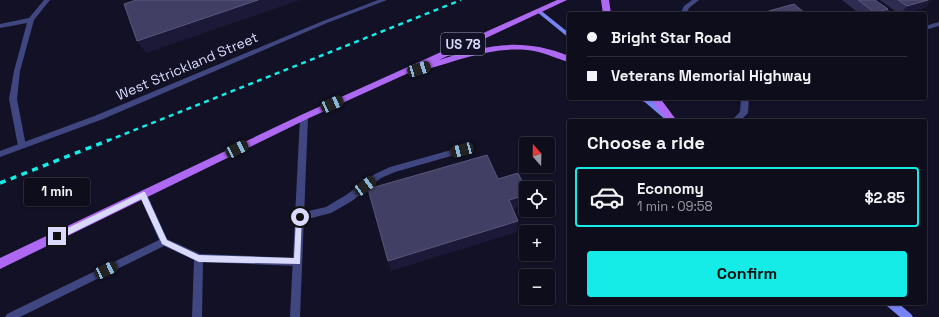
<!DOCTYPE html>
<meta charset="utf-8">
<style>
:root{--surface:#0e0d1c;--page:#171625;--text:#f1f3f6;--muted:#9b9ca3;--line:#2e2d3b;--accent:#15ece7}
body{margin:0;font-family:"Space Grotesk",sans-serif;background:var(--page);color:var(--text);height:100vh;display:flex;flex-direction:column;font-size:15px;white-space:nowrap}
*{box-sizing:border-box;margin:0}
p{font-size:13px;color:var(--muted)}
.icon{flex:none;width:22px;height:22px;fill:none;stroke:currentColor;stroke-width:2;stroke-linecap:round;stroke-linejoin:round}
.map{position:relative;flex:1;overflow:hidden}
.details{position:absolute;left:567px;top:119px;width:360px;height:186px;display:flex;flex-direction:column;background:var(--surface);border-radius:4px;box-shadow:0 1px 3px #0004,0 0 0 1px var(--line)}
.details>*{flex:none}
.hud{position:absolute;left:567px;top:12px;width:360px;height:88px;border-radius:4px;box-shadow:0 1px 3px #0004,0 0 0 1px var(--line);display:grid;align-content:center;height:88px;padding:0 20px;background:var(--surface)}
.needle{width:26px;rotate:340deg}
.buttons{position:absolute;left:519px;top:137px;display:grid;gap:8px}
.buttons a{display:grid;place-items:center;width:36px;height:36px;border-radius:4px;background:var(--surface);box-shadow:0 1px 3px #0004,0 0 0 1px var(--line);font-size:20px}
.end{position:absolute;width:18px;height:18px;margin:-9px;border:5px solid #d9d9fc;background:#111;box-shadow:0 0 0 2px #111}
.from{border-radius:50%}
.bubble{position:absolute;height:28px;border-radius:4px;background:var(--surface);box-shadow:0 1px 3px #0004,0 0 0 1px var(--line);font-size:13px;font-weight:700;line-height:28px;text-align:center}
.car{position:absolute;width:12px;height:24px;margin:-12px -6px;border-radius:5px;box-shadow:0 0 3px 1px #0007;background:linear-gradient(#222 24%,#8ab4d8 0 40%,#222 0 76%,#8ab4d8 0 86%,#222 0)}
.hud b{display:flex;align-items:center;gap:14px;height:38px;font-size:15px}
.hud b+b{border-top:1px solid var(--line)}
.hud i{width:10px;height:10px;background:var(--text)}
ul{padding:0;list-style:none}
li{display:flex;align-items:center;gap:12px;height:60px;margin:0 8px 6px;padding:0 12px;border:2px solid var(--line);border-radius:4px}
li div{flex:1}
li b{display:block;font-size:15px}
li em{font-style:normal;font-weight:700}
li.active{border-color:var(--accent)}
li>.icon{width:36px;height:36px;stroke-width:1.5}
h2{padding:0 20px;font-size:18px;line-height:48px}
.cta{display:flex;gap:8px;margin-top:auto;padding:8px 20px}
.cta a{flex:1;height:46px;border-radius:4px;background:var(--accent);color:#111;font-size:16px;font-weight:700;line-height:46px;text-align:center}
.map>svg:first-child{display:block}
</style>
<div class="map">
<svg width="939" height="317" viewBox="0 0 939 317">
<rect width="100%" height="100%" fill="#121125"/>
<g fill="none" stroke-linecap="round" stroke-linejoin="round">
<g fill="#404680" fill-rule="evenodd">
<polygon points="44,0 50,0 34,20 20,71 17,99 26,146 25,148 19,148 18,146 9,99 14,71 27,23 0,28 0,24 29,18"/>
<polygon points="692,0 699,0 689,8 686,14 680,14 684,6"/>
<polygon points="868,0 875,0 893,14 886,14"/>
<polygon points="939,22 939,26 925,30 925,26"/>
<polygon points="741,98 749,98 748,113 740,121 731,121 740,112"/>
<polygon points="462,147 465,148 466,150 465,152 395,172 381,178 352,201 331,213 300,221 297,220 296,217 297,214 300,213 326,207 346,195 375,174 390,167"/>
<polygon points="143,190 146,192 167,239 200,254 297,258 300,259 302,262 300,265 297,266 203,262 202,317 192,317 194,260 164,246 20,317 5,317 7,314 159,240 139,194 140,192"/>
</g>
<polygon fill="#404680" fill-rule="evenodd" points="378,0 387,0 327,23 103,119 0,157 0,151 97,115 323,21"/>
<polygon fill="#404680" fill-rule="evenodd" points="304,114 308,117 300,317 290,317 300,117"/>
<g fill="#7884f4" fill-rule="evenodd">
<polygon points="539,9 569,33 569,38 537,12 537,10"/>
<polygon points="640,98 649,98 676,121 667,121"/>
<polygon points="885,303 898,303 911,314 913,317 900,317 887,306"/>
</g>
<g fill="#ae69f3" fill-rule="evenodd">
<path d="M557 0H567L439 60C486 45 521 37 569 56V62C557 59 546 53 534 51 497 45 462 59 428 69L424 66 307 119 0 269V258L301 115Z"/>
<polygon points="601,0 609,0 611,14 603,14"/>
<polygon points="639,98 649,98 650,99 645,102 642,101"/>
<polygon points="650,98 660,98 677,121 667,121"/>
</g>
<polyline stroke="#15ece7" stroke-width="2.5" stroke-dasharray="5 4.5" stroke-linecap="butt" points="107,141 461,0"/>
<polyline stroke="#15ece7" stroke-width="3.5" stroke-dasharray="6 5.5" stroke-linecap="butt" points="0,183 109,140"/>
</g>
<g fill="#2f2c52">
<polygon points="842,0 875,0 888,9 884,14 860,14"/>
<polygon points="880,0 931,0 926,7 901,14 899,14"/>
</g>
<g fill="#1c1938">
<polygon points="258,0 300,0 146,53 137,41"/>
<polygon points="928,0 931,0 926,7 900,14 907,6"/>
<polygon points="888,9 884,14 874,14 875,13"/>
<polygon points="526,195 526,205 507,211 509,200"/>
<polygon points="518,221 517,232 391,271 388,261"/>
</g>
<g fill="#413f64" stroke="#59577c">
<polygon points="136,0 258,0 137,41 124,4"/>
<polygon points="858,0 875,0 888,9 875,13"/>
<polygon points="898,0 928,0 907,6"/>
<polygon points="794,4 806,14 763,14 762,13"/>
<polygon points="487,155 498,179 518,173 526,189 526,195 509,200 518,221 388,261 368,189"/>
</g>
<polygon fill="#d9d9fc" points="143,192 145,192 167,240 199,255 294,258 296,217 297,215 302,215 300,264 199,262 162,244 141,199 60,239 55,239 55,234"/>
<g text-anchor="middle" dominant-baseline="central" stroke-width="3" stroke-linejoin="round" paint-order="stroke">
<rect fill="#121125" stroke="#9d9dbc" stroke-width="1" x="441" y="33" width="44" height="22" rx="3"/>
<g font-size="13" font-weight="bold" fill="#d9d9fc">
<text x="463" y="44">US 78</text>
</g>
<g font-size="14" fill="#d9d9fc" stroke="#121125">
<text transform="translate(187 66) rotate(-23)">West Strickland Street</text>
</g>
</g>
</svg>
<div class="buttons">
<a><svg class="needle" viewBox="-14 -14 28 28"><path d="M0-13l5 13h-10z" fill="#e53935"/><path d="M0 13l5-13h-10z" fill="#9b9ca3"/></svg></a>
<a><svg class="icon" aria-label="locate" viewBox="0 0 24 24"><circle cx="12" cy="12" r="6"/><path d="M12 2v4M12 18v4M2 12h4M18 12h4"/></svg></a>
<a>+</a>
<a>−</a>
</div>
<i class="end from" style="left:300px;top:217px"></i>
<i class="end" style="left:57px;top:236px"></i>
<div class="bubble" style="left:24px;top:178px;width:66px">1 min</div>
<i class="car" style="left:419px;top:69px;rotate:73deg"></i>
<i class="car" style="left:332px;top:104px;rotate:66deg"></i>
<i class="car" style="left:237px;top:149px;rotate:64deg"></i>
<i class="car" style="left:462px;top:150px;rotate:255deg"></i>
<i class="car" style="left:365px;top:186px;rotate:54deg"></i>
<i class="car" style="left:106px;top:270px;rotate:65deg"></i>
<div class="hud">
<b><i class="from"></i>Bright Star Road</b>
<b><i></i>Veterans Memorial Highway</b>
</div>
<section class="details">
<h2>Choose a ride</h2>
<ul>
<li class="active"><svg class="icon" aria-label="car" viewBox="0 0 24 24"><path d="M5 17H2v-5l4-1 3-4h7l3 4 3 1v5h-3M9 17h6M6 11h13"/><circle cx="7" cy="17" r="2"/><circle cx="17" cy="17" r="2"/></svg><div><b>Economy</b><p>1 min · 09:58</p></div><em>$2.85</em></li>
</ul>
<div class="cta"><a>Confirm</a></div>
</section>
</div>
